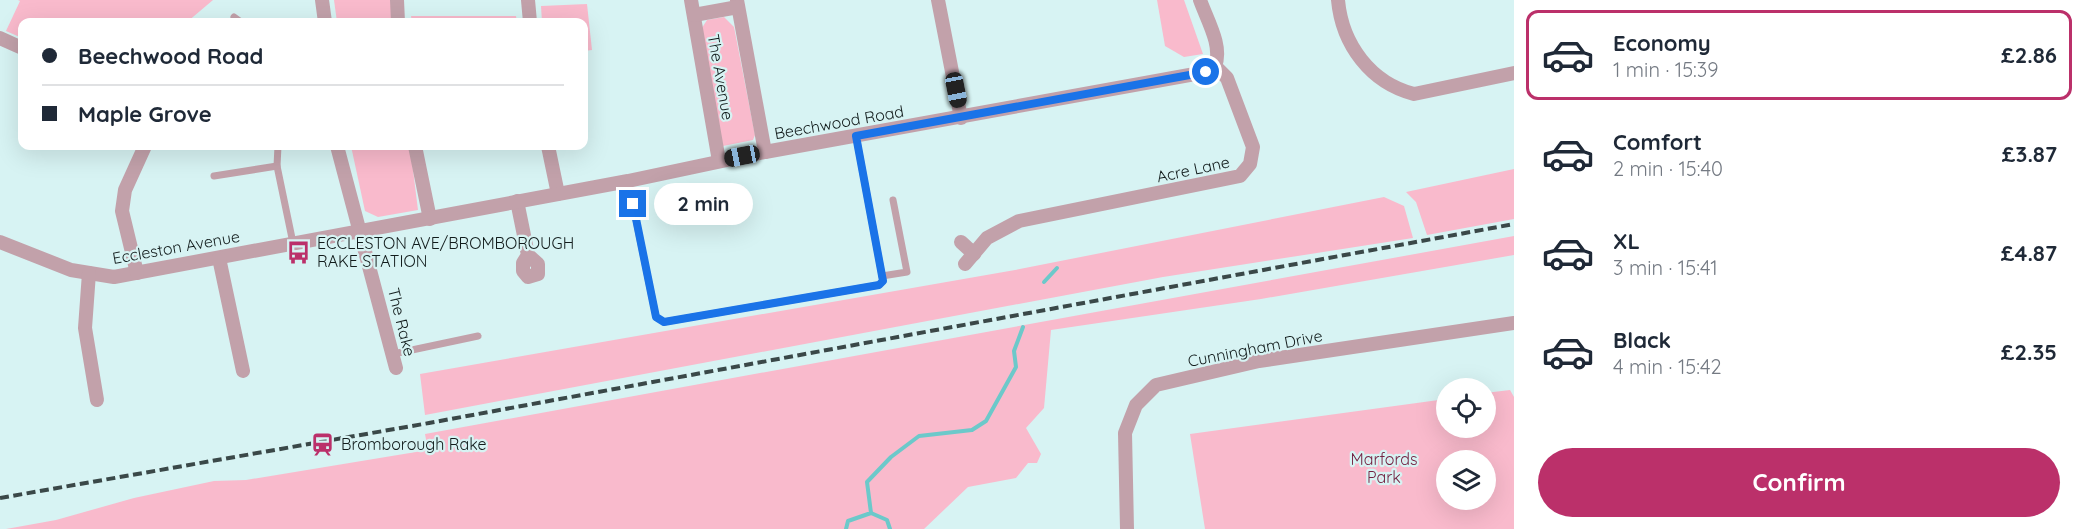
<!DOCTYPE html>
<meta charset="utf-8">
<style>
:root{--surface:#fff;--page:#f2f2f3;--text:#1f2937;--muted:#747a83;--line:#e0e1e3;--accent:#bb306a}
body{margin:0;font-family:Quicksand,sans-serif;background:var(--page);color:var(--text);height:100vh;display:flex;flex-direction:column;font-size:22px;white-space:nowrap}
*{box-sizing:border-box;margin:0}
p{font-size:20px;color:var(--muted)}
.icon{flex:none;width:33px;height:33px;fill:none;stroke:currentColor;stroke-width:2;stroke-linecap:round;stroke-linejoin:round}
.map{position:relative;flex:1;overflow:hidden}
.drawer{display:flex;flex-direction:column;background:var(--surface);width:570px}
.drawer>*{flex:none}
.banner{position:absolute;left:18px;top:18px;width:570px;height:132px;border-radius:12px;box-shadow:0 6px 24px #0002;display:grid;align-content:center;height:132px;padding:0 24px;background:var(--surface)}
.fabs{position:absolute;left:1436px;top:378px;display:grid;gap:12px}
.fabs a{display:grid;place-items:center;width:60px;height:60px;border-radius:50%;background:var(--surface);box-shadow:0 6px 24px #0002;font-size:30px}
.end{position:absolute;width:27px;height:27px;margin:-14px;border:8px solid #1a73e8;background:#fff;box-shadow:0 0 0 3px #fff}
.from{border-radius:50%}
.bubble{position:absolute;height:42px;border-radius:21px;background:var(--surface);box-shadow:0 6px 24px #0002;font-size:20px;font-weight:800;line-height:42px;text-align:center}
.car{position:absolute;width:18px;height:36px;margin:-18px -9px;border-radius:8px;box-shadow:0 0 4px 2px #0007;background:linear-gradient(#222 24%,#8ab4d8 0 40%,#222 0 76%,#8ab4d8 0 86%,#222 0)}
.banner b{display:flex;align-items:center;gap:21px;height:57px;font-size:22px}
.banner b+b{border-top:2px solid var(--line)}
.banner i{width:15px;height:15px;background:var(--text)}
ul{padding:10px 0 0;list-style:none}
li{display:flex;align-items:center;gap:18px;height:90px;margin:0 12px 9px;padding:0 12px;border:3px solid transparent;border-radius:12px}
li div{flex:1}
li b{display:block;font-size:22px}
li em{font-style:normal;font-weight:800}
li.on{border-color:var(--accent)}
li>.icon{width:54px;height:54px;stroke-width:1.5}
.button{display:flex;gap:12px;margin-top:auto;padding:12px 24px}
.button a{flex:1;height:69px;border-radius:36px;background:var(--accent);color:#fff;font-size:24px;font-weight:800;line-height:69px;text-align:center}
main{display:flex;flex:1;min-height:0}
.map>svg:first-child{display:block}
</style>
<main>
<div class="map">
<svg width="1514" height="529" viewBox="0 0 1514 529">
<rect width="100%" height="100%" fill="#d7f3f3"/>
<g fill="#f9bacc" fill-rule="evenodd">
<polygon points="18,0 213,0 187,22 22,22 22,38 6,31 20,1"/>
<polygon points="334,0 391,0 392,22 337,22"/>
<polygon points="1157,0 1184,0 1203,54 1184,57 1165,46"/>
<polygon points="587,4 592,50 584,51 584,22 542,22 541,6"/>
<polygon points="411,16 516,16 517,22 412,22"/>
<polygon points="724,17 734,27 755,135 753,140 723,146 700,31 707,20"/>
<polygon points="351,146 410,146 418,210 378,217 365,211"/>
<polygon points="1514,169 1514,219 1427,235 1416,202 1406,192"/>
<polygon points="1384,197 1404,206 1413,238 1163,277 425,415 420,374 1015,270"/>
<polygon points="1514,236 1514,255 1261,299 1051,330 1044,408 1026,428 1041,454 1037,463 1028,463 1016,478 968,487 924,529 6,529 56,520 134,498 214,481 246,480 428,450 425,434"/>
<path d="M1510 390 1514 397V529H1205L1190 434 1446 399V428H1485V393ZM1485 460V500H1446V460Z"/>
</g>
<g fill="none" stroke-linecap="round" stroke-linejoin="round">
<g stroke="#6cc9ca" stroke-width="4">
<polyline points="1044,282 1057,268"/>
<polyline points="871,513 887,520 890,529"/>
<polyline points="846,529 848,521 871,513 867,482 891,457 919,436 972,430 986,421 1016,367 1014,351 1023,327"/>
</g>
<g stroke="#c2a1aa" stroke-width="7">
<polyline points="234,17 241,22"/>
<polyline points="278,146 277,166 293,243"/>
<polyline points="214,176 277,166"/>
<polyline points="628,181 656,317 664,322 879,285 883,281 856,136"/>
<polyline points="882,276 907,272 893,200"/>
<polyline points="393,354 478,336"/>
</g>
<g stroke="#c2a1aa" stroke-width="14">
<polyline points="322,0 325,22"/>
<polyline points="397,0 398,22"/>
<polyline points="528,0 530,22"/>
<polyline points="691,0 719,161"/>
<polyline points="737,0 765,152"/>
<polyline points="938,0 961,118"/>
<path d="M1200 0C1207 20 1223 46 1215 66"/>
<path d="M1338 0C1342 45 1371 83 1414 94L1514 73"/>
<polyline points="694,15 738,7"/>
<polyline points="0,38 22,48"/>
<polyline points="337,146 396,368"/>
<polyline points="415,146 430,219"/>
<polyline points="548,146 558,194"/>
<polyline points="517,201 528,255 538,264 538,274 528,277 523,271 523,263 528,255"/>
<polyline points="0,242 71,270 114,277 628,181 765,152 1206,72 1215,66"/>
<polyline points="961,242 974,254"/>
<polyline points="219,258 243,371"/>
<polyline points="965,264 987,238 1019,221 1240,176 1250,164 1253,147 1227,78 1215,66"/>
<polyline points="89,273 85,328 97,400"/>
<polyline points="137,273 122,211 125,190 145,146"/>
<polyline points="1127,529 1125,433 1136,405 1156,385 1259,361 1514,323"/>
</g>
<polyline stroke="#3a4848" stroke-width="4" stroke-dasharray="9 4.5" stroke-linecap="butt" points="0,498 429,423 1514,224"/>
</g>
<g fill="none" stroke-linecap="round" stroke-linejoin="round">
<polyline stroke="#1a73e8" stroke-width="8" points="633,204 656,317 664,322 879,285 883,281 856,136 1206,72"/>
</g>
<defs>
<symbol id="bus-bare" viewBox="-9 -9 18 18"><path d="M-5-6H5V4H4V6H2V4H-2V6H-4V4H-5ZM-3.5-4V0h7V-4ZM-3.5 1.2v1.5H-2V1.2ZM2 1.2v1.5H3.5V1.2Z" fill="#bb306a" stroke="#d7f3f3" stroke-width="2.5" paint-order="stroke"/></symbol>
<symbol id="station-bare" viewBox="-9 -9 18 18"><path d="M-3-6H3Q5-6 5-4V2Q5 4 3 4L4.5 6H3L1.5 4h-3L-3 6H-4.5L-3 4Q-5 4-5 2V-4Q-5-6-3-6ZM-3.5-4v3h7v-3ZM-3.5 1v1.5H-2V1ZM2 1v1.5H3.5V1Z" fill="#bb306a" stroke="#d7f3f3" stroke-width="2.5" paint-order="stroke"/></symbol>
</defs>
<g fill-rule="evenodd">
<use href="#bus-bare" x="282" y="236" width="33" height="33"/>
<use href="#station-bare" x="306" y="428" width="33" height="33"/>
</g>
<g text-anchor="middle" dominant-baseline="central" stroke-width="4.5" stroke-linejoin="round" paint-order="stroke">
<g font-size="16" fill="#121c1c" stroke="#d7f3f3">
<text transform="translate(721 77) rotate(80)">The Avenue</text>
<text transform="translate(839 122) rotate(-10)">Beechwood Road</text>
<text transform="translate(1193 169) rotate(-12)">Acre Lane</text>
<text transform="translate(176 247) rotate(-10)">Eccleston Avenue</text>
<text transform="translate(402 322) rotate(76)">The Rake</text>
<text transform="translate(1255 348) rotate(-11)">Cunningham Drive</text>
</g>
<g font-size="16" fill="#121c1c" stroke="#d7f3f3" text-anchor="start">
<text x="317" y="243">ECCLESTON AVE/BROMBOROUGH<tspan x="317" dy="18">RAKE STATION</tspan></text>
<text x="341" y="444">Bromborough Rake</text>
</g>
<g font-size="16" fill="#742242" stroke="#d7f3f3">
<text x="1384" y="459">Marfords<tspan x="1384" dy="18">Park</tspan></text>
</g>
</g>
</svg>
<div class="fabs">
<a><svg class="icon" aria-label="locate" viewBox="0 0 24 24"><circle cx="12" cy="12" r="6"/><path d="M12 2v4M12 18v4M2 12h4M18 12h4"/></svg></a>
<a><svg class="icon" aria-label="layers" viewBox="0 0 24 24"><path d="M12 4l9 5-9 5-9-5zM3 14l9 5 9-5"/></svg></a>
</div>
<i class="end from" style="left:1206px;top:72px"></i>
<i class="end" style="left:633px;top:204px"></i>
<div class="bubble" style="left:654px;top:183px;width:99px">2 min</div>
<i class="car" style="left:956px;top:90px;rotate:169deg"></i>
<i class="car" style="left:742px;top:156px;rotate:259deg"></i>
<div class="banner">
<b><i class="from"></i>Beechwood Road</b>
<b><i></i>Maple Grove</b>
</div>
</div>
<section class="drawer">
<ul>
<li class="on"><svg class="icon" aria-label="car" viewBox="0 0 24 24"><path d="M5 17H2v-5l4-1 3-4h7l3 4 3 1v5h-3M9 17h6M6 11h13"/><circle cx="7" cy="17" r="2"/><circle cx="17" cy="17" r="2"/></svg><div><b>Economy</b><p>1 min · 15:39</p></div><em>£2.86</em></li>
<li><svg class="icon" aria-label="car" viewBox="0 0 24 24"><path d="M5 17H2v-5l4-1 3-4h7l3 4 3 1v5h-3M9 17h6M6 11h13"/><circle cx="7" cy="17" r="2"/><circle cx="17" cy="17" r="2"/></svg><div><b>Comfort</b><p>2 min · 15:40</p></div><em>£3.87</em></li>
<li><svg class="icon" aria-label="car" viewBox="0 0 24 24"><path d="M5 17H2v-5l4-1 3-4h7l3 4 3 1v5h-3M9 17h6M6 11h13"/><circle cx="7" cy="17" r="2"/><circle cx="17" cy="17" r="2"/></svg><div><b>XL</b><p>3 min · 15:41</p></div><em>£4.87</em></li>
<li><svg class="icon" aria-label="car" viewBox="0 0 24 24"><path d="M5 17H2v-5l4-1 3-4h7l3 4 3 1v5h-3M9 17h6M6 11h13"/><circle cx="7" cy="17" r="2"/><circle cx="17" cy="17" r="2"/></svg><div><b>Black</b><p>4 min · 15:42</p></div><em>£2.35</em></li>
</ul>
<div class="button"><a>Confirm</a></div>
</section>
</main>
